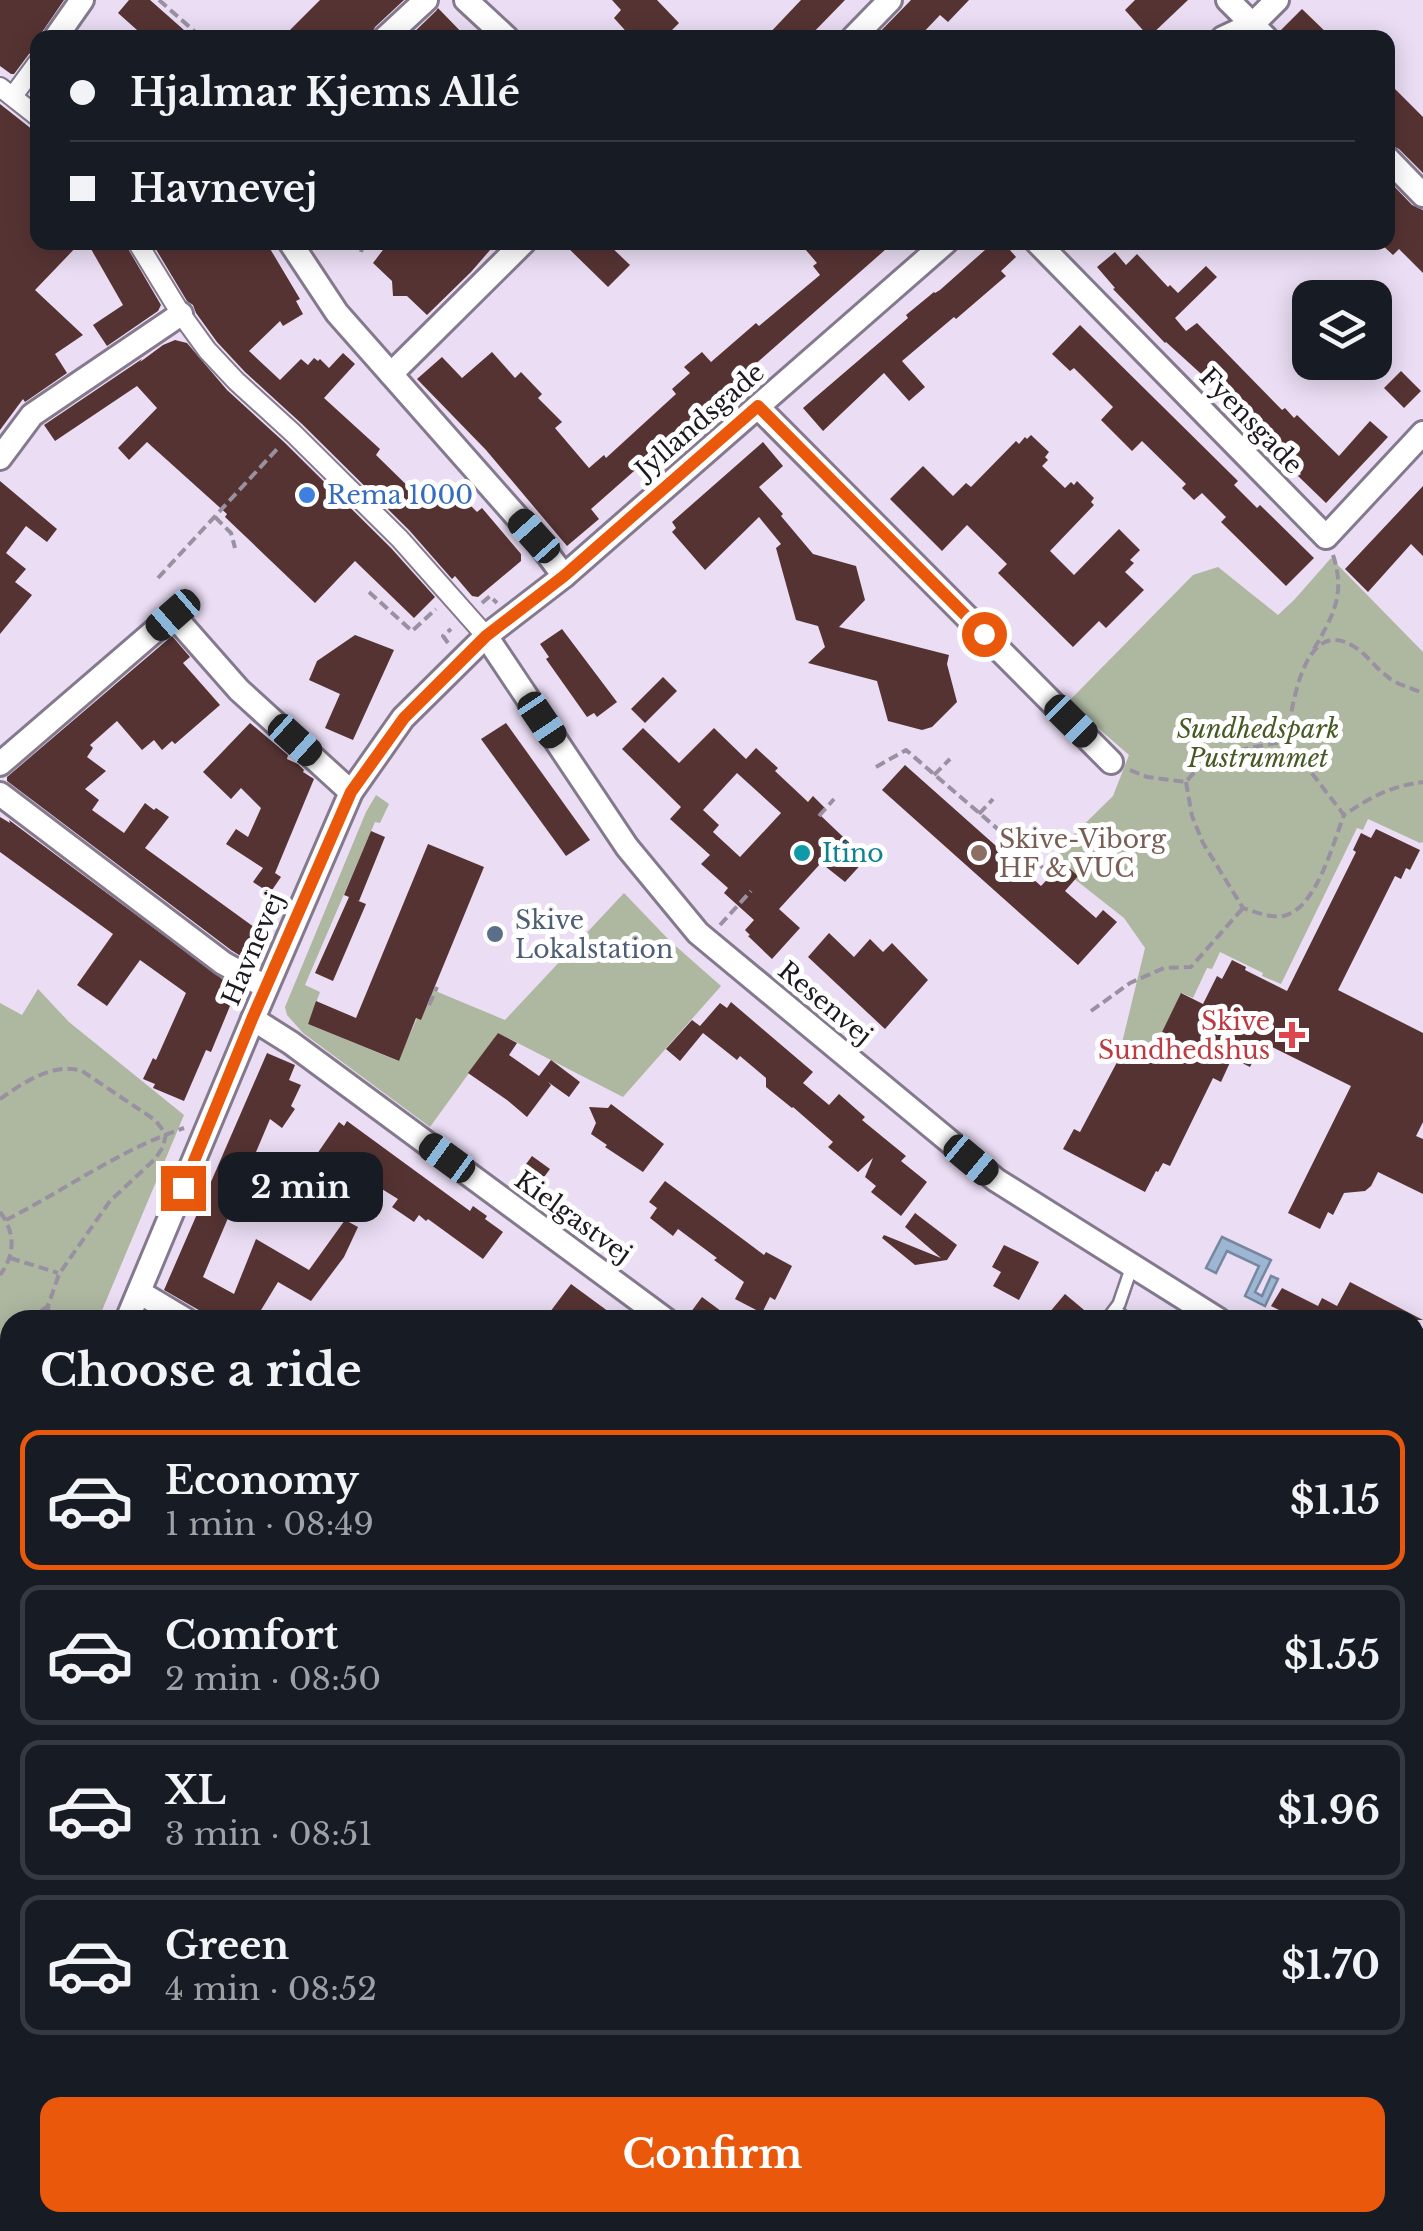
<!DOCTYPE html>
<meta charset="utf-8">
<style>
:root{--surface:#171b24;--page:#242831;--text:#f1f3f6;--muted:#9ea1a6;--line:#363941;--accent:#ea580c}
body{margin:0;font-family:"Libre Baskerville",serif;background:var(--page);color:var(--text);height:100vh;display:flex;flex-direction:column;font-size:38px;white-space:nowrap}
*{box-sizing:border-box;margin:0}
p{font-size:32px;color:var(--muted)}
.icon{flex:none;width:55px;height:55px;fill:none;stroke:currentColor;stroke-width:2;stroke-linecap:round;stroke-linejoin:round}
.map{position:relative;flex:1;overflow:hidden}
.drawer{position:absolute;left:0px;top:1310px;width:1425px;height:922px;display:flex;flex-direction:column;background:var(--surface);border-radius:30px 30px 0 0;box-shadow:0 5px 25px #0003}
.drawer>*{flex:none}
.top-card{position:absolute;left:30px;top:30px;width:1365px;height:220px;border-radius:20px;box-shadow:0 5px 25px #0003;display:grid;align-content:center;height:220px;padding:0 40px;background:var(--surface)}
.buttons{position:absolute;left:1292px;top:280px;display:grid;gap:20px}
.buttons a{display:grid;place-items:center;width:100px;height:100px;border-radius:20px;background:var(--surface);box-shadow:0 5px 25px #0003;font-size:50px}
.end{position:absolute;width:45px;height:45px;margin:-22px;border:12px solid #ea580c;background:#fff;box-shadow:0 0 0 5px #fff}
.from{border-radius:50%}
.bubble{position:absolute;height:70px;border-radius:20px;background:var(--surface);box-shadow:0 5px 25px #0003;font-size:32px;font-weight:800;line-height:70px;text-align:center}
.car{position:absolute;width:30px;height:60px;margin:-30px -15px;border-radius:12px;box-shadow:0 0 8px 2px #0007;background:linear-gradient(#222 24%,#8ab4d8 0 40%,#222 0 76%,#8ab4d8 0 86%,#222 0)}
.top-card b{display:flex;align-items:center;gap:35px;height:95px;font-size:38px}
.top-card b+b{border-top:2px solid var(--line)}
.top-card i{width:25px;height:25px;background:var(--text)}
ul{padding:0;list-style:none}
li{display:flex;align-items:center;gap:30px;height:140px;margin:0 20px 15px;padding:0 20px;border:5px solid var(--line);border-radius:20px}
li div{flex:1}
li b{display:block;font-size:38px}
li em{font-style:normal;font-weight:800}
li.current{border-color:var(--accent)}
li>.icon{width:90px;height:90px;stroke-width:1.5}
h2{padding:0 40px;font-size:45px;line-height:120px}
.action{display:flex;gap:20px;margin-top:auto;padding:20px 40px}
.action a{flex:1;height:115px;border-radius:20px;background:var(--accent);color:#fff;font-size:40px;font-weight:800;line-height:115px;text-align:center}
.map>svg:first-child{display:block}
</style>
<div class="map">
<svg width="1423" height="2231" viewBox="0 0 1423 2231">
<rect width="100%" height="100%" fill="#eaddf4"/>
<g fill="#aeb8a1">
<polygon points="1331,558 1423,652 1423,842 1420,843 1368,819 1363,830 1357,828 1281,984 1262,976 1263,973 1220,952 1212,969 1207,968 1193,998 1182,993 1149,1060 1121,1047 1145,948 1124,918 1049,859 1113,796 1129,755 1068,702 1193,575 1218,567 1278,615 1295,599"/>
<polygon points="376,795 389,804 380,823 375,822 305,985 320,992 308,1024 398,1061 417,1018 433,990 505,1020 624,893 670,941 721,986 623,1097 498,1033 430,1127 303,1033 287,1015 285,1007 366,812"/>
<polygon points="38,989 69,1022 184,1115 98,1320 10,1320 10,1529 0,1553 0,1003 22,1015"/>
<polygon points="122,2223 262,2223 250,2231 130,2231"/>
<polygon points="857,2223 868,2231 688,2231 685,2223"/>
</g>
<polygon fill="#9db6d4" stroke="#76879e" stroke-width="2.5" points="1222,1237 1271,1260 1255,1292 1262,1296 1271,1276 1278,1279 1265,1306 1245,1296 1259,1266 1227,1251 1216,1273 1206,1268"/>
<g fill="none" stroke-linecap="round" stroke-linejoin="round">
<g stroke="#76879e" stroke-width="6">
<polyline points="542,2229 548,2231"/>
<polyline points="268,2231 291,2222"/>
</g>
</g>
<g fill="#563333" fill-rule="evenodd">
<polygon points="0,0 64,0 38,38 38,50 29,54 14,74 11,74 0,66"/>
<polygon points="129,0 150,0 193,38 146,38 118,13"/>
<polygon points="320,0 404,0 375,27 370,38 282,38"/>
<polygon points="612,0 657,0 679,23 664,38 632,38 614,18 621,10"/>
<polygon points="801,0 845,0 808,38 765,38"/>
<polygon points="911,0 969,0 948,22 940,15 918,38 874,38"/>
<polygon points="1135,0 1188,0 1149,37 1125,10"/>
<polygon points="438,8 467,38 408,38 436,11"/>
<polygon points="1302,9 1332,38 1281,38 1279,32"/>
<polygon points="1388,82 1423,117 1423,173 1399,149 1388,144"/>
<polygon points="0,104 38,134 38,242 81,242 35,290 83,335 55,354 67,373 25,402 23,399 0,430"/>
<polygon points="1388,180 1412,205 1423,210 1423,273 1399,249 1393,255 1380,243 1388,242"/>
<polygon points="87,242 124,242 161,305 158,311 107,346 93,325 123,305"/>
<polygon points="160,242 266,242 300,299 296,301 303,314 283,326 280,321 249,351 280,380 301,359 308,365 314,358 318,361 320,359 329,368 343,353 355,364 324,398 380,449 376,455 422,500 432,491 444,505 458,493 477,512 482,508 521,554 521,561 478,597 472,596 455,576 452,579 409,530 302,424 245,372 217,342 196,313 193,305 187,301 154,246"/>
<polygon points="389,242 497,242 471,272 427,315 407,296 393,296 392,281 373,263"/>
<polygon points="562,242 606,242 630,265 608,287"/>
<polygon points="799,242 856,250 849,242 894,242 591,509 599,519 567,546 486,450 417,379 442,357 462,378 492,352 515,378 521,372 542,394 538,398 562,422 555,428 589,468 604,455 606,458 676,394 672,389 690,373 684,367 702,352 711,362 756,323 759,326 820,275 813,266 817,263"/>
<polygon points="994,242 1003,242 1016,257 1001,271 1006,276 956,319 954,317 902,361 925,387 909,401 884,373 823,431 803,408 908,318 906,315 934,292 935,293 940,290"/>
<polygon points="1115,252 1126,265 1137,254 1168,287 1170,285 1178,293 1206,266 1217,277 1175,318 1186,331 1197,323 1282,410 1285,408 1294,418 1297,415 1339,456 1370,421 1388,437 1326,503 1298,476 1301,474 1261,432 1257,436 1207,382 1209,381 1166,342 1165,343 1113,289 1115,288 1097,267"/>
<polygon points="1080,325 1238,481 1234,485 1257,508 1260,505 1314,558 1286,586 1221,522 1226,517 1202,493 1194,500 1182,488 1186,484 1142,441 1132,451 1101,420 1113,407 1074,368 1070,371 1052,354"/>
<polygon points="175,340 187,343 227,390 284,442 391,548 435,597 414,618 355,561 315,603 225,517 227,514 147,442 129,460 118,448 157,408 137,386 55,441 44,425 142,359 140,362 163,345"/>
<polygon points="1401,371 1421,391 1404,408 1384,388"/>
<polygon points="1031,435 1049,452 1045,457 1048,460 1042,466 1065,488 1071,482 1074,485 1077,481 1094,498 1091,502 1094,505 1050,551 1074,575 1119,529 1140,550 1130,560 1134,563 1125,572 1144,590 1106,628 1099,621 1073,647 998,573 1007,564 967,525 942,551 890,499 923,466 953,496 966,483 971,487 1016,441 1019,444 1025,437 1027,439"/>
<polygon points="763,442 783,466 759,487 783,514 781,516 813,554 856,566 865,600 839,627 949,655 947,664 957,702 932,727 922,730 888,721 877,681 808,663 825,647 818,626 796,620 776,548 781,544 759,517 705,570 672,532 676,528 672,522"/>
<polygon points="0,481 57,529 47,542 26,526 6,553 26,569 15,582 32,595 0,634"/>
<polygon points="1423,486 1423,556 1411,544 1368,592 1345,569"/>
<polygon points="562,629 617,702 597,717 594,713 587,717 546,659 549,657 540,644"/>
<polygon points="355,635 394,650 353,740 325,728 340,694 309,680 317,661"/>
<polygon points="172,636 190,657 183,663 220,705 175,744 172,741 162,750 154,740 142,750 117,721 90,745 93,748 87,757 106,771 85,789 99,800 92,810 124,833 145,803 154,810 156,808 169,817 145,848 261,932 246,954 239,955 231,950 7,781 7,777"/>
<polygon points="663,677 677,691 645,723 631,709"/>
<polygon points="250,723 288,755 287,759 298,764 304,770 303,772 314,779 275,873 281,877 270,893 253,882 263,868 226,844 236,829 248,837 261,808 241,788 231,799 203,772"/>
<polygon points="506,723 590,840 566,856 481,739"/>
<path d="M643 728 679 763 714 728 746 759 756 748 778 768 775 771 808 802 813 796 825 808 819 814 859 852 858 854 865 860 845 882 821 863 779 909 800 928 772 959 748 936 750 935 745 930 754 920 724 893 728 888 701 864 710 855 670 819 681 807 622 749ZM737 773 781 813 740 857 713 832 719 825 703 810Z"/>
<polygon points="905,765 1041,886 1063,863 1078,876 1065,891 1096,918 1103,910 1117,922 1078,965 882,790"/>
<polygon points="0,817 10,823 9,820 233,987 224,1001 230,1006 211,1052 206,1050 184,1101 153,1088 155,1084 143,1079 153,1058 156,1060 186,993 140,960 107,1006 77,985 113,934 0,852"/>
<polygon points="1376,829 1420,850 1410,870 1406,868 1401,879 1395,876 1338,990 1423,1033 1423,1122 1416,1136 1423,1139 1423,1194 1378,1172 1371,1186 1365,1191 1344,1193 1333,1215 1328,1212 1320,1229 1288,1213 1351,1086 1262,1042 1250,1067 1232,1058 1221,1082 1213,1078 1170,1166 1163,1163 1158,1172 1156,1171 1145,1192 1063,1149 1074,1129 1080,1132 1124,1049 1148,1061 1181,993 1203,1004 1217,976 1222,979 1232,960 1246,967 1245,970 1287,991 1356,852 1353,850 1361,833 1371,838"/>
<polygon points="371,831 385,837 359,901 356,900 366,904 333,981 315,973 349,897 344,895"/>
<polygon points="428,844 484,867 421,1020 416,1018 399,1061 308,1024 316,1001 356,1018"/>
<polygon points="829,933 854,957 870,939 883,952 892,943 928,980 885,1029 808,957"/>
<polygon points="731,1002 813,1072 803,1083 829,1105 839,1094 865,1117 862,1120 906,1156 901,1161 927,1182 901,1216 871,1192 876,1186 865,1177 873,1158 858,1172 828,1147 833,1142 793,1107 792,1108 766,1087 766,1078 740,1056 737,1060 703,1033 680,1061 666,1049 692,1020 700,1026 720,1003 727,1008"/>
<polygon points="498,1033 517,1043 509,1055 539,1076 551,1060 580,1082 569,1097 548,1082 551,1085 527,1117 507,1100 468,1073"/>
<polygon points="267,1053 295,1065 289,1080 301,1085 291,1106 295,1109 282,1128 270,1119 203,1277 234,1294 256,1239 309,1270 345,1220 358,1227 344,1257 311,1301 278,1282 255,1320 216,1320 164,1290"/>
<polygon points="611,1104 664,1144 643,1172 605,1147 607,1145 591,1134 596,1123 589,1107 608,1108"/>
<polygon points="347,1121 470,1211 473,1206 487,1216 485,1219 503,1232 483,1259 428,1219 426,1221 419,1215 414,1222 392,1207 398,1199 356,1173 351,1179 317,1154 339,1122 344,1126"/>
<polygon points="532,1156 550,1169 530,1196 512,1183"/>
<polygon points="665,1181 764,1255 766,1252 792,1266 775,1300 770,1297 762,1313 735,1299 744,1282 714,1260 717,1258 678,1229 673,1236 650,1218 657,1208 649,1202"/>
<polygon points="915,1213 957,1245 947,1260 915,1265 882,1238 884,1235 941,1258 905,1227"/>
<polygon points="1004,1245 1039,1262 1019,1300 993,1286 1001,1272 992,1267"/>
<polygon points="1350,1282 1423,1320 1299,1320 1271,1306 1282,1288 1318,1306 1322,1298 1337,1306"/>
<polygon points="571,1284 620,1320 544,1320"/>
<polygon points="1065,1294 1096,1320 1043,1320"/>
<polygon points="702,1297 733,1320 685,1320"/>
</g>
<g fill="none" stroke-linecap="round" stroke-linejoin="round">
<defs>
<g id="service">
<polyline points="1115,1310 1127,1320"/>
<polyline points="1107,1320 1119,1304 1132,1266"/>
</g>
<g id="pedestrian">
<polyline points="0,87 38,117"/>
<polyline points="13,96 38,62"/>
<polyline points="137,242 181,314 207,350 236,381 293,433 400,539 486,636"/>
</g>
<g id="minor">
<polyline points="466,0 507,38"/>
<polyline points="1228,0 1266,38"/>
<polyline points="56,37 82,0"/>
<polyline points="385,38 426,0"/>
<polyline points="853,38 890,0"/>
<polyline points="1223,38 1253,24 1277,0"/>
<polyline points="1388,159 1423,195"/>
<polyline points="290,242 337,313 534,536 564,576"/>
<polyline points="1037,242 1326,537 1423,433"/>
<polyline points="391,374 524,242"/>
<polyline points="758,407 1111,762"/>
<polyline points="0,458 32,415 181,314"/>
<polyline points="486,636 627,847 698,933 996,1180 1219,1320"/>
<polyline points="0,764 173,615 239,690 351,792"/>
<polyline points="0,794 223,963 266,987"/>
<polyline points="253,1019 291,1043 666,1320"/>
<polyline points="139,1292 186,1320"/>
<polyline points="127,1320 253,1019 351,792 403,718 486,636 564,576 946,242"/>
<polyline points="1415,1443 1423,1448"/>
<polyline points="1415,1537 1423,1525"/>
<polyline points="0,1621 10,1598"/>
<polyline points="1415,1676 1423,1680"/>
<polyline points="1415,2019 1423,2022"/>
<polyline points="1169,2222 1188,2231"/>
</g>
<g id="tertiary">
<polyline points="0,2128 10,2139"/>
<polyline points="0,2182 10,2192"/>
<polyline points="41,2222 49,2231"/>
<polyline points="92,2222 100,2231"/>
</g>
</defs>
<use href="#service" stroke="#84798d" stroke-width="16"/>
<use href="#pedestrian" stroke="#84798d" stroke-width="22"/>
<use href="#minor" stroke="#84798d" stroke-width="28"/>
<use href="#tertiary" stroke="#84798d" stroke-width="32"/>
<g stroke="#9990a1" stroke-width="4" stroke-dasharray="10 5" stroke-linecap="butt">
<polyline points="159,0 202,38"/>
<polyline points="361,252 364,242"/>
<polyline points="215,517 231,533 235,548"/>
<polyline points="158,578 279,447"/>
<polyline points="369,592 412,631 436,609"/>
<polyline points="482,603 490,596 497,603"/>
<polyline points="448,643 443,636 451,629"/>
<path d="M1314 649C1333 616 1346 594 1333 555"/>
<path d="M1287 741C1291 711 1303 615 1353 646 1367 654 1375 668 1388 677 1397 685 1412 688 1423 693"/>
<polyline points="876,767 906,750 1050,874"/>
<path d="M1130 770 1147 777 1186 782C1209 751 1252 748 1287 741L1344 815C1373 796 1388 787 1423 782"/>
<polyline points="934,775 950,759"/>
<path d="M1186 782 1192 816 1203 843 1243 908C1256 912 1269 918 1283 916 1316 910 1333 843 1344 815"/>
<polyline points="979,814 993,799"/>
<polyline points="819,816 834,799"/>
<polyline points="1028,855 1036,843"/>
<polyline points="720,925 751,891"/>
<polyline points="429,1005 437,987"/>
<polyline points="1091,1011 1130,983 1164,968 1191,967 1243,908"/>
<path d="M0 1099C23 1083 53 1062 82 1071L155 1120 166 1134 163 1147 155 1159 110 1201 59 1274 48 1306 49 1320"/>
<path d="M0 1212C16 1233 15 1255 0 1275"/>
<path d="M6 1220C65 1190 121 1149 184 1128"/>
<polyline points="10,1258 58,1273"/>
<polyline points="29,1320 48,1306"/>
<polyline points="0,1337 10,1333"/>
<polyline points="0,1379 10,1384"/>
<polyline points="0,1447 10,1427"/>
<polyline points="0,2052 10,2056"/>
<polyline points="289,2222 291,2231"/>
<polyline points="472,2222 492,2231"/>
<polyline points="307,2231 333,2222"/>
<polyline points="530,2231 532,2222"/>
</g>
<use href="#service" stroke="#fff" stroke-width="11"/>
<use href="#pedestrian" stroke="#fff" stroke-width="18"/>
<use href="#minor" stroke="#fff" stroke-width="22"/>
<use href="#tertiary" stroke="#fff" stroke-width="28"/>
</g>
<g fill="none" stroke-linecap="round" stroke-linejoin="round">
<polyline stroke="#ea580c" stroke-width="12" points="183,1188 252,1019 351,792 404,718 486,636 564,576 758,406 984,634"/>
</g>
<circle fill="#3f7fe0" stroke="#fff" stroke-width="4" cx="307" cy="495" r="10"/>
<circle fill="#0f9aa8" stroke="#fff" stroke-width="4" cx="802" cy="853" r="10"/>
<circle fill="#8d6e63" stroke="#fff" stroke-width="4" cx="979" cy="853" r="10"/>
<circle fill="#5c6f8a" stroke="#fff" stroke-width="4" cx="495" cy="934" r="10"/>
<path fill="#e0444e" stroke="#fff" stroke-width="4" d="M1287 1020h10v10h10v10h-10v10h-10v-10h-10v-10h10z"/>
<g text-anchor="middle" dominant-baseline="central" stroke-width="10" stroke-linejoin="round" paint-order="stroke">
<g font-size="25" fill="#1c1820" stroke="#fff">
<text transform="translate(700 421) rotate(-41)">Jyllandsgade</text>
<text transform="translate(1251 421) rotate(46)">Fyensgade</text>
<text transform="translate(253 949) rotate(-67)">Havnevej</text>
<text transform="translate(825 1003) rotate(40)">Resenvej</text>
<text transform="translate(573 1217) rotate(36)">Kielgastvej</text>
</g>
<g font-size="25" fill="#366cbe" stroke="#fff" text-anchor="start">
<text x="327" y="495">Rema 1000</text>
</g>
<g font-size="25" font-style="italic" fill="#475a25" stroke="#fff">
<text x="1258" y="729">Sundhedspark<tspan x="1258" dy="29">Pustrummet</tspan></text>
</g>
<g font-size="25" fill="#785e54" stroke="#fff" text-anchor="start">
<text x="999" y="839">Skive-Viborg<tspan x="999" dy="29">HF &amp; VUC</tspan></text>
</g>
<g font-size="25" fill="#0d838f" stroke="#fff" text-anchor="start">
<text x="822" y="853">Itino</text>
</g>
<g font-size="25" fill="#4e5e75" stroke="#fff" text-anchor="start">
<text x="515" y="920">Skive<tspan x="515" dy="29">Lokalstation</tspan></text>
</g>
<g font-size="25" fill="#be3a42" stroke="#fff" text-anchor="end">
<text x="1270" y="1021">Skive<tspan x="1270" dy="29">Sundhedshus</tspan></text>
</g>
</g>
</svg>
<div class="buttons">
<a><svg class="icon" aria-label="layers" viewBox="0 0 24 24"><path d="M12 4l9 5-9 5-9-5zM3 14l9 5 9-5"/></svg></a>
</div>
<i class="end from" style="left:984px;top:634px"></i>
<i class="end" style="left:183px;top:1188px"></i>
<div class="bubble" style="left:218px;top:1152px;width:165px">2 min</div>
<i class="car" style="left:534px;top:536px;rotate:318deg"></i>
<i class="car" style="left:173px;top:615px;rotate:229deg"></i>
<i class="car" style="left:542px;top:720px;rotate:146deg"></i>
<i class="car" style="left:1071px;top:721px;rotate:135deg"></i>
<i class="car" style="left:295px;top:740px;rotate:132deg"></i>
<i class="car" style="left:447px;top:1158px;rotate:306deg"></i>
<i class="car" style="left:971px;top:1160px;rotate:130deg"></i>
<div class="top-card">
<b><i class="from"></i>Hjalmar Kjems Allé</b>
<b><i></i>Havnevej</b>
</div>
<section class="drawer">
<h2>Choose a ride</h2>
<ul>
<li class="current"><svg class="icon" aria-label="car" viewBox="0 0 24 24"><path d="M5 17H2v-5l4-1 3-4h7l3 4 3 1v5h-3M9 17h6M6 11h13"/><circle cx="7" cy="17" r="2"/><circle cx="17" cy="17" r="2"/></svg><div><b>Economy</b><p>1 min · 08:49</p></div><em>$1.15</em></li>
<li><svg class="icon" aria-label="car" viewBox="0 0 24 24"><path d="M5 17H2v-5l4-1 3-4h7l3 4 3 1v5h-3M9 17h6M6 11h13"/><circle cx="7" cy="17" r="2"/><circle cx="17" cy="17" r="2"/></svg><div><b>Comfort</b><p>2 min · 08:50</p></div><em>$1.55</em></li>
<li><svg class="icon" aria-label="car" viewBox="0 0 24 24"><path d="M5 17H2v-5l4-1 3-4h7l3 4 3 1v5h-3M9 17h6M6 11h13"/><circle cx="7" cy="17" r="2"/><circle cx="17" cy="17" r="2"/></svg><div><b>XL</b><p>3 min · 08:51</p></div><em>$1.96</em></li>
<li><svg class="icon" aria-label="car" viewBox="0 0 24 24"><path d="M5 17H2v-5l4-1 3-4h7l3 4 3 1v5h-3M9 17h6M6 11h13"/><circle cx="7" cy="17" r="2"/><circle cx="17" cy="17" r="2"/></svg><div><b>Green</b><p>4 min · 08:52</p></div><em>$1.70</em></li>
</ul>
<div class="action"><a>Confirm</a></div>
</section>
</div>
